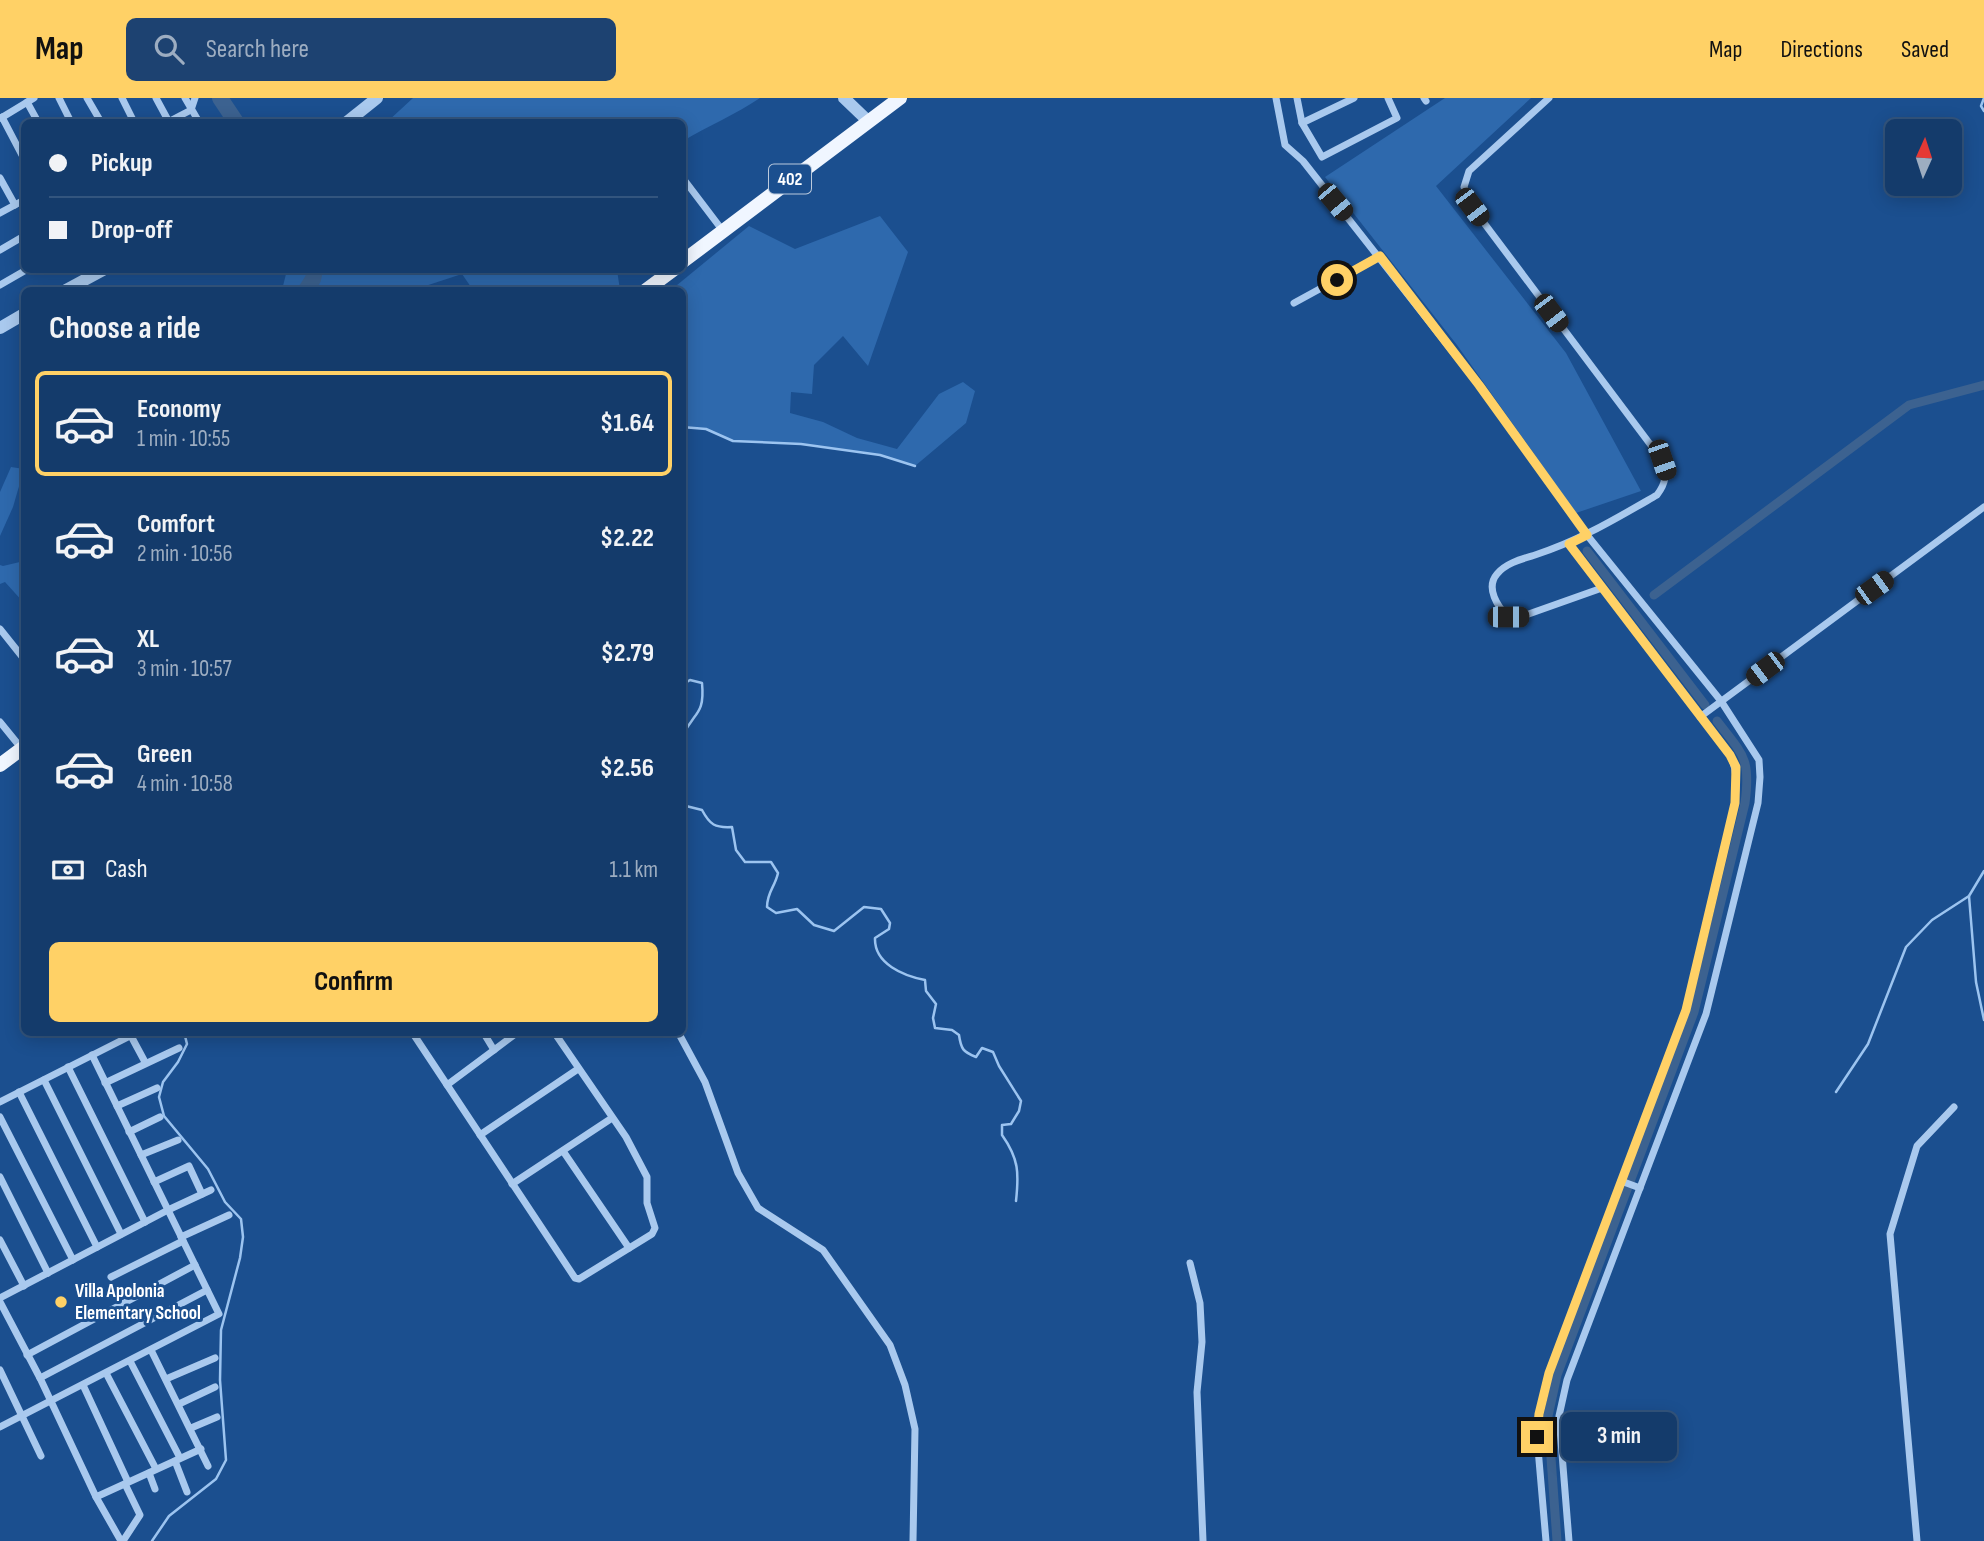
<!DOCTYPE html>
<meta charset="utf-8">
<style>
:root{--surface:#143b6b;--page:#1d4271;--text:#f1f3f6;--muted:#9dadc1;--line:#33557e;--accent:#ffd166}
body{margin:0;font-family:"Sofia Sans Condensed",sans-serif;background:var(--page);color:var(--text);height:100vh;display:flex;flex-direction:column;font-size:26px;white-space:nowrap}
*{box-sizing:border-box;margin:0}
p{font-size:23px;color:var(--muted)}
.icon{flex:none;width:38px;height:38px;fill:none;stroke:currentColor;stroke-width:2;stroke-linecap:round;stroke-linejoin:round}
.map{position:relative;flex:1;overflow:hidden}
.side{position:absolute;left:21px;top:189px;width:665px;height:749px;display:flex;flex-direction:column;background:var(--surface);border-radius:10px;box-shadow:0 4px 18px #0003,0 0 0 2px var(--line)}
.side>*{flex:none}
.guide{position:absolute;left:21px;top:21px;width:665px;height:154px;border-radius:10px;box-shadow:0 4px 18px #0003,0 0 0 2px var(--line);display:grid;align-content:center;height:154px;padding:0 28px;background:var(--surface)}
.needle{width:46px;rotate:3deg}
.controls{position:absolute;left:1885px;top:21px;display:grid;gap:14px}
.controls a{display:grid;place-items:center;width:77px;height:77px;border-radius:10px;background:var(--surface);box-shadow:0 4px 18px #0003,0 0 0 2px var(--line);font-size:35px}
.end{position:absolute;width:32px;height:32px;margin:-16px;border:9px solid #ffd166;background:#111;box-shadow:0 0 0 4px #111}
.from{border-radius:50%}
.bubble{position:absolute;height:49px;border-radius:10px;background:var(--surface);box-shadow:0 4px 18px #0003,0 0 0 2px var(--line);font-size:23px;font-weight:700;line-height:49px;text-align:center}
.car{position:absolute;width:21px;height:42px;margin:-21px -10px;border-radius:9px;box-shadow:0 0 5px 2px #0007;background:linear-gradient(#222 24%,#8ab4d8 0 40%,#222 0 76%,#8ab4d8 0 86%,#222 0)}
.guide b{display:flex;align-items:center;gap:24px;height:66px;font-size:26px}
.guide b+b{border-top:2px solid var(--line)}
.guide i{width:18px;height:18px;background:var(--text)}
ul{padding:0;list-style:none}
li{display:flex;align-items:center;gap:21px;height:105px;margin:0 14px 10px;padding:0 14px;border:4px solid transparent;border-radius:10px}
li div{flex:1}
li b{display:block;font-size:26px}
li em{font-style:normal;font-weight:700}
li.active{border-color:var(--accent)}
li>.icon{width:63px;height:63px;stroke-width:1.5}
h2{padding:0 28px;font-size:32px;line-height:84px}
.pay{display:flex;align-items:center;gap:18px;height:77px;padding:0 28px;font-size:26px}
.pay p{margin-inline-start:auto}
.cta{display:flex;gap:14px;margin-top:auto;padding:14px 28px}
.cta a{flex:1;height:80px;border-radius:10px;background:var(--accent);color:#111;font-size:28px;font-weight:700;line-height:80px;text-align:center}
header{display:flex;align-items:center;gap:42px;box-sizing:border-box;height:98px;padding:0 35px;background:var(--accent);color:#111}
header strong{font-size:33px}
nav{display:flex;gap:38px;margin-inline-start:auto;font-size:24px}
.search{width:490px;height:63px;background:var(--page);display:flex;align-items:center;gap:18px;box-sizing:border-box;padding:0 24px;border-radius:10px;color:var(--muted);font-size:26px}
.map>svg:first-child{display:block}
</style>
<header>
<strong>Map</strong>
<div class="search"><svg class="icon" aria-label="search" viewBox="0 0 24 24"><circle cx="10" cy="10" r="6"/><path d="M15 15l6 6"/></svg>Search here</div>
<nav><a>Map</a><a>Directions</a><a>Saved</a></nav>
</header>
<div class="map">
<svg width="1984" height="1443" viewBox="0 0 1984 1443">
<rect width="100%" height="100%" fill="#1b4f8f"/>
<g fill="#2e69ad">
<path d="M413 0H760C735 17 708 28 683 43L682 24H387Z"/>
<polygon points="1445,0 1531,0 1436,88 1566,255 1641,393 1576,415 1457,247 1325,79"/>
<polygon points="880,118 908,154 868,268 843,238 814,267 812,296 791,294 790,315 823,324 857,340 897,351 939,296 963,284 975,293 966,325 915,368 880,357 801,346 733,343 706,331 683,329 682,192 671,192 749,128 795,151"/>
<polygon points="287,172 617,172 620,192 473,192 462,176 413,192 275,192 283,188"/>
<polygon points="11,369 24,371 13,409 0,438 0,394"/>
<polygon points="24,463 24,505 5,484 0,486 0,467 3,468"/>
</g>
<g fill="none" stroke-linecap="round" stroke-linejoin="round">
<g stroke="#9cc4f0" stroke-width="2.5">
<polyline points="1984,0 1981,8 1984,13"/>
<polyline points="682,329 706,331 733,343 801,346 880,357 915,368"/>
<path d="M682 587 690 582 702 585C705 618 694 613 682 639"/>
<polyline points="682,659 682,665"/>
<path d="M682 707 702 712C710 727 715 730 732 729L736 752 745 764H771L778 775C775 789 767 794 767 809L776 815 797 811 814 827 834 833 864 809 881 811 890 825 889 831 875 840C874 866 904 878 925 882L926 893 936 906 933 920 935 930 952 932 959 937C961 951 963 954 976 959L982 950 993 954 999 968 1021 1003 1019 1013 1011 1026 1002 1027V1037C1019 1061 1019 1075 1016 1103"/>
<polyline points="1969,798 1976,884 1984,922"/>
<polyline points="1836,994 1868,946 1906,849 1932,822 1969,798 1984,773"/>
<polyline points="152,1443 169,1418 216,1381 226,1362 220,1282 221,1232 240,1160 243,1139 241,1121 225,1104 208,1071 164,1018 159,999 163,984 178,964 187,946 184,934"/>
</g>
<g stroke="#3c6290" stroke-width="9">
<polyline points="1587,453 1705,607"/>
<polyline points="1654,497 1909,307 1984,287"/>
<path d="M1557 1443 1548 1318 1557 1277 1694 914 1745 705C1751 660 1743 657 1717 623"/>
</g>
<g stroke="#3c6290" stroke-width="16">
<polyline points="220,0 236,24"/>
<polyline points="306,192 313,181 315,172"/>
</g>
<g stroke="#a9c9ee" stroke-width="7">
<polyline points="59,0 71,24"/>
<polyline points="87,0 101,24"/>
<polyline points="122,0 134,24"/>
<polyline points="156,0 169,24"/>
<polyline points="185,0 199,24"/>
<polyline points="1276,0 1285,47 1303,63 1479,287 1587,437 1721,603 1759,662 1760,679 1758,705 1706,916 1567,1282 1559,1318 1569,1443"/>
<polyline points="1297,0 1302,25 1322,59 1397,20 1388,0"/>
<polyline points="1424,0 1426,3"/>
<path d="M1549 0 1469 73 1464 89 1472 109 1662 362C1667 377 1666 385 1657 397 1617 420 1579 443 1535 457 1522 461 1506 465 1497 476 1485 490 1498 509 1508 519L1523 518 1602 490"/>
<polyline points="27,4 38,24"/>
<polyline points="2,19 24,61"/>
<polyline points="1,20 34,0"/>
<polyline points="168,24 191,12 195,0"/>
<polyline points="1302,25 1354,0"/>
<polyline points="682,79 723,133"/>
<polyline points="0,80 15,107"/>
<polyline points="0,115 24,102"/>
<polyline points="0,152 24,138"/>
<polyline points="0,187 26,172"/>
<polyline points="1294,205 1380,158"/>
<polyline points="0,531 24,561"/>
<polyline points="1700,619 1984,409"/>
<polyline points="0,624 22,651"/>
<polyline points="412,934 575,1180 579,1181 652,1136 655,1130 647,1105 647,1079 626,1039 554,934"/>
<polyline points="483,934 494,952 518,934"/>
<polyline points="678,934 705,984 738,1075 758,1110 823,1152 890,1247 905,1287 915,1331 913,1443"/>
<polyline points="131,938 145,964"/>
<polyline points="68,969 145,1124"/>
<polyline points="44,982 121,1136"/>
<polyline points="105,985 179,950"/>
<polyline points="447,987 494,952"/>
<polyline points="19,994 97,1149"/>
<polyline points="0,1004 138,934"/>
<polyline points="117,1008 157,990"/>
<polyline points="0,1019 73,1162"/>
<polyline points="129,1034 160,1019"/>
<polyline points="480,1037 578,971"/>
<polyline points="563,1053 629,1150"/>
<polyline points="141,1057 178,1042"/>
<polyline points="0,1079 48,1175"/>
<polyline points="1621,1083 1640,1090"/>
<polyline points="154,1084 189,1068 202,1096"/>
<polyline points="512,1086 612,1020"/>
<polyline points="181,1139 229,1117"/>
<polyline points="0,1142 24,1188"/>
<polyline points="1190,1165 1200,1205 1202,1244 1197,1294 1203,1443"/>
<polyline points="111,1179 183,1143"/>
<polyline points="0,1200 168,1112 211,1092"/>
<polyline points="0,1204 40,1280 96,1399 201,1351"/>
<polyline points="151,1252 208,1368"/>
<polyline points="27,1257 195,1167"/>
<polyline points="130,1263 180,1360"/>
<polyline points="0,1272 41,1358"/>
<polyline points="106,1275 156,1371"/>
<polyline points="40,1280 207,1192"/>
<polyline points="166,1281 215,1260"/>
<polyline points="83,1287 128,1384"/>
<polyline points="179,1306 215,1289"/>
<polyline points="0,1329 219,1216 92,957"/>
<polyline points="191,1330 217,1319"/>
<polyline points="175,1363 187,1394"/>
<polyline points="149,1375 155,1391"/>
<polyline points="96,1399 121,1443"/>
<polyline points="123,1443 140,1417 125,1386"/>
<path d="M1546 1443 1537 1339 1539 1316 1549 1275 1686 912 1735 705C1736 687 1738 673 1730 657L1569 446"/>
<polyline points="1917,1443 1890,1136 1917,1048 1954,1009"/>
</g>
<g stroke="#a9c9ee" stroke-width="12">
<polyline points="844,0 868,23"/>
<polyline points="347,24 377,0"/>
<polyline points="66,192 103,172"/>
<polyline points="0,230 24,216"/>
</g>
<g stroke="#f0f6ff" stroke-width="14">
<polyline points="682,164 900,0"/>
<polyline points="646,192 673,172"/>
<polyline points="0,667 24,649"/>
</g>
</g>
<g fill="none" stroke-linecap="round" stroke-linejoin="round">
<polyline stroke="#ffd166" stroke-width="9" points="1337,182 1380,158 1479,287 1587,437 1569,446 1730,657 1736,669 1735,705 1686,912 1549,1275 1539,1316 1537,1339"/>
</g>
<circle fill="#ffd166" stroke="#1b4f8f" stroke-width="2.5" cx="61" cy="1204" r="7"/>
<g text-anchor="middle" dominant-baseline="central" stroke-width="6" stroke-linejoin="round" paint-order="stroke">
<rect fill="#1b4f8f" stroke="#bbcadd" stroke-width="2" x="769" y="66.5" width="42" height="29" rx="5"/>
<g font-size="18" font-weight="bold" fill="#fff">
<text x="790" y="81">402</text>
</g>
<g font-size="19" font-weight="bold" fill="#fff" stroke="#1b4f8f" text-anchor="start">
<text x="75" y="1193">Villa Apolonia<tspan x="75" dy="22">Elementary School</tspan></text>
</g>
</g>
</svg>
<div class="controls">
<a><svg class="needle" viewBox="-14 -14 28 28"><path d="M0-13l5 13h-10z" fill="#e53935"/><path d="M0 13l5-13h-10z" fill="#9dadc1"/></svg></a>
</div>
<i class="end from" style="left:1337px;top:182px"></i>
<i class="end" style="left:1537px;top:1339px"></i>
<div class="bubble" style="left:1561px;top:1314px;width:116px">3 min</div>
<i class="car" style="left:1335px;top:104px;rotate:140deg"></i>
<i class="car" style="left:1472px;top:109px;rotate:143deg"></i>
<i class="car" style="left:1551px;top:215px;rotate:143deg"></i>
<i class="car" style="left:1662px;top:362px;rotate:161deg"></i>
<i class="car" style="left:1874px;top:490px;rotate:54deg"></i>
<i class="car" style="left:1508px;top:519px;rotate:90deg"></i>
<i class="car" style="left:1765px;top:571px;rotate:233deg"></i>
<div class="guide">
<b><i class="from"></i>Pickup</b>
<b><i></i>Drop-off</b>
</div>
<section class="side">
<h2>Choose a ride</h2>
<ul>
<li class="active"><svg class="icon" aria-label="car" viewBox="0 0 24 24"><path d="M5 17H2v-5l4-1 3-4h7l3 4 3 1v5h-3M9 17h6M6 11h13"/><circle cx="7" cy="17" r="2"/><circle cx="17" cy="17" r="2"/></svg><div><b>Economy</b><p>1 min · 10:55</p></div><em>$1.64</em></li>
<li><svg class="icon" aria-label="car" viewBox="0 0 24 24"><path d="M5 17H2v-5l4-1 3-4h7l3 4 3 1v5h-3M9 17h6M6 11h13"/><circle cx="7" cy="17" r="2"/><circle cx="17" cy="17" r="2"/></svg><div><b>Comfort</b><p>2 min · 10:56</p></div><em>$2.22</em></li>
<li><svg class="icon" aria-label="car" viewBox="0 0 24 24"><path d="M5 17H2v-5l4-1 3-4h7l3 4 3 1v5h-3M9 17h6M6 11h13"/><circle cx="7" cy="17" r="2"/><circle cx="17" cy="17" r="2"/></svg><div><b>XL</b><p>3 min · 10:57</p></div><em>$2.79</em></li>
<li><svg class="icon" aria-label="car" viewBox="0 0 24 24"><path d="M5 17H2v-5l4-1 3-4h7l3 4 3 1v5h-3M9 17h6M6 11h13"/><circle cx="7" cy="17" r="2"/><circle cx="17" cy="17" r="2"/></svg><div><b>Green</b><p>4 min · 10:58</p></div><em>$2.56</em></li>
</ul>
<div class="pay"><svg class="icon" aria-label="cash" viewBox="0 0 24 24"><path d="M3 7h18v10H3z"/><circle cx="12" cy="12" r="2"/></svg>Cash<p>1.1 km</p></div>
<div class="cta"><a>Confirm</a></div>
</section>
</div>
